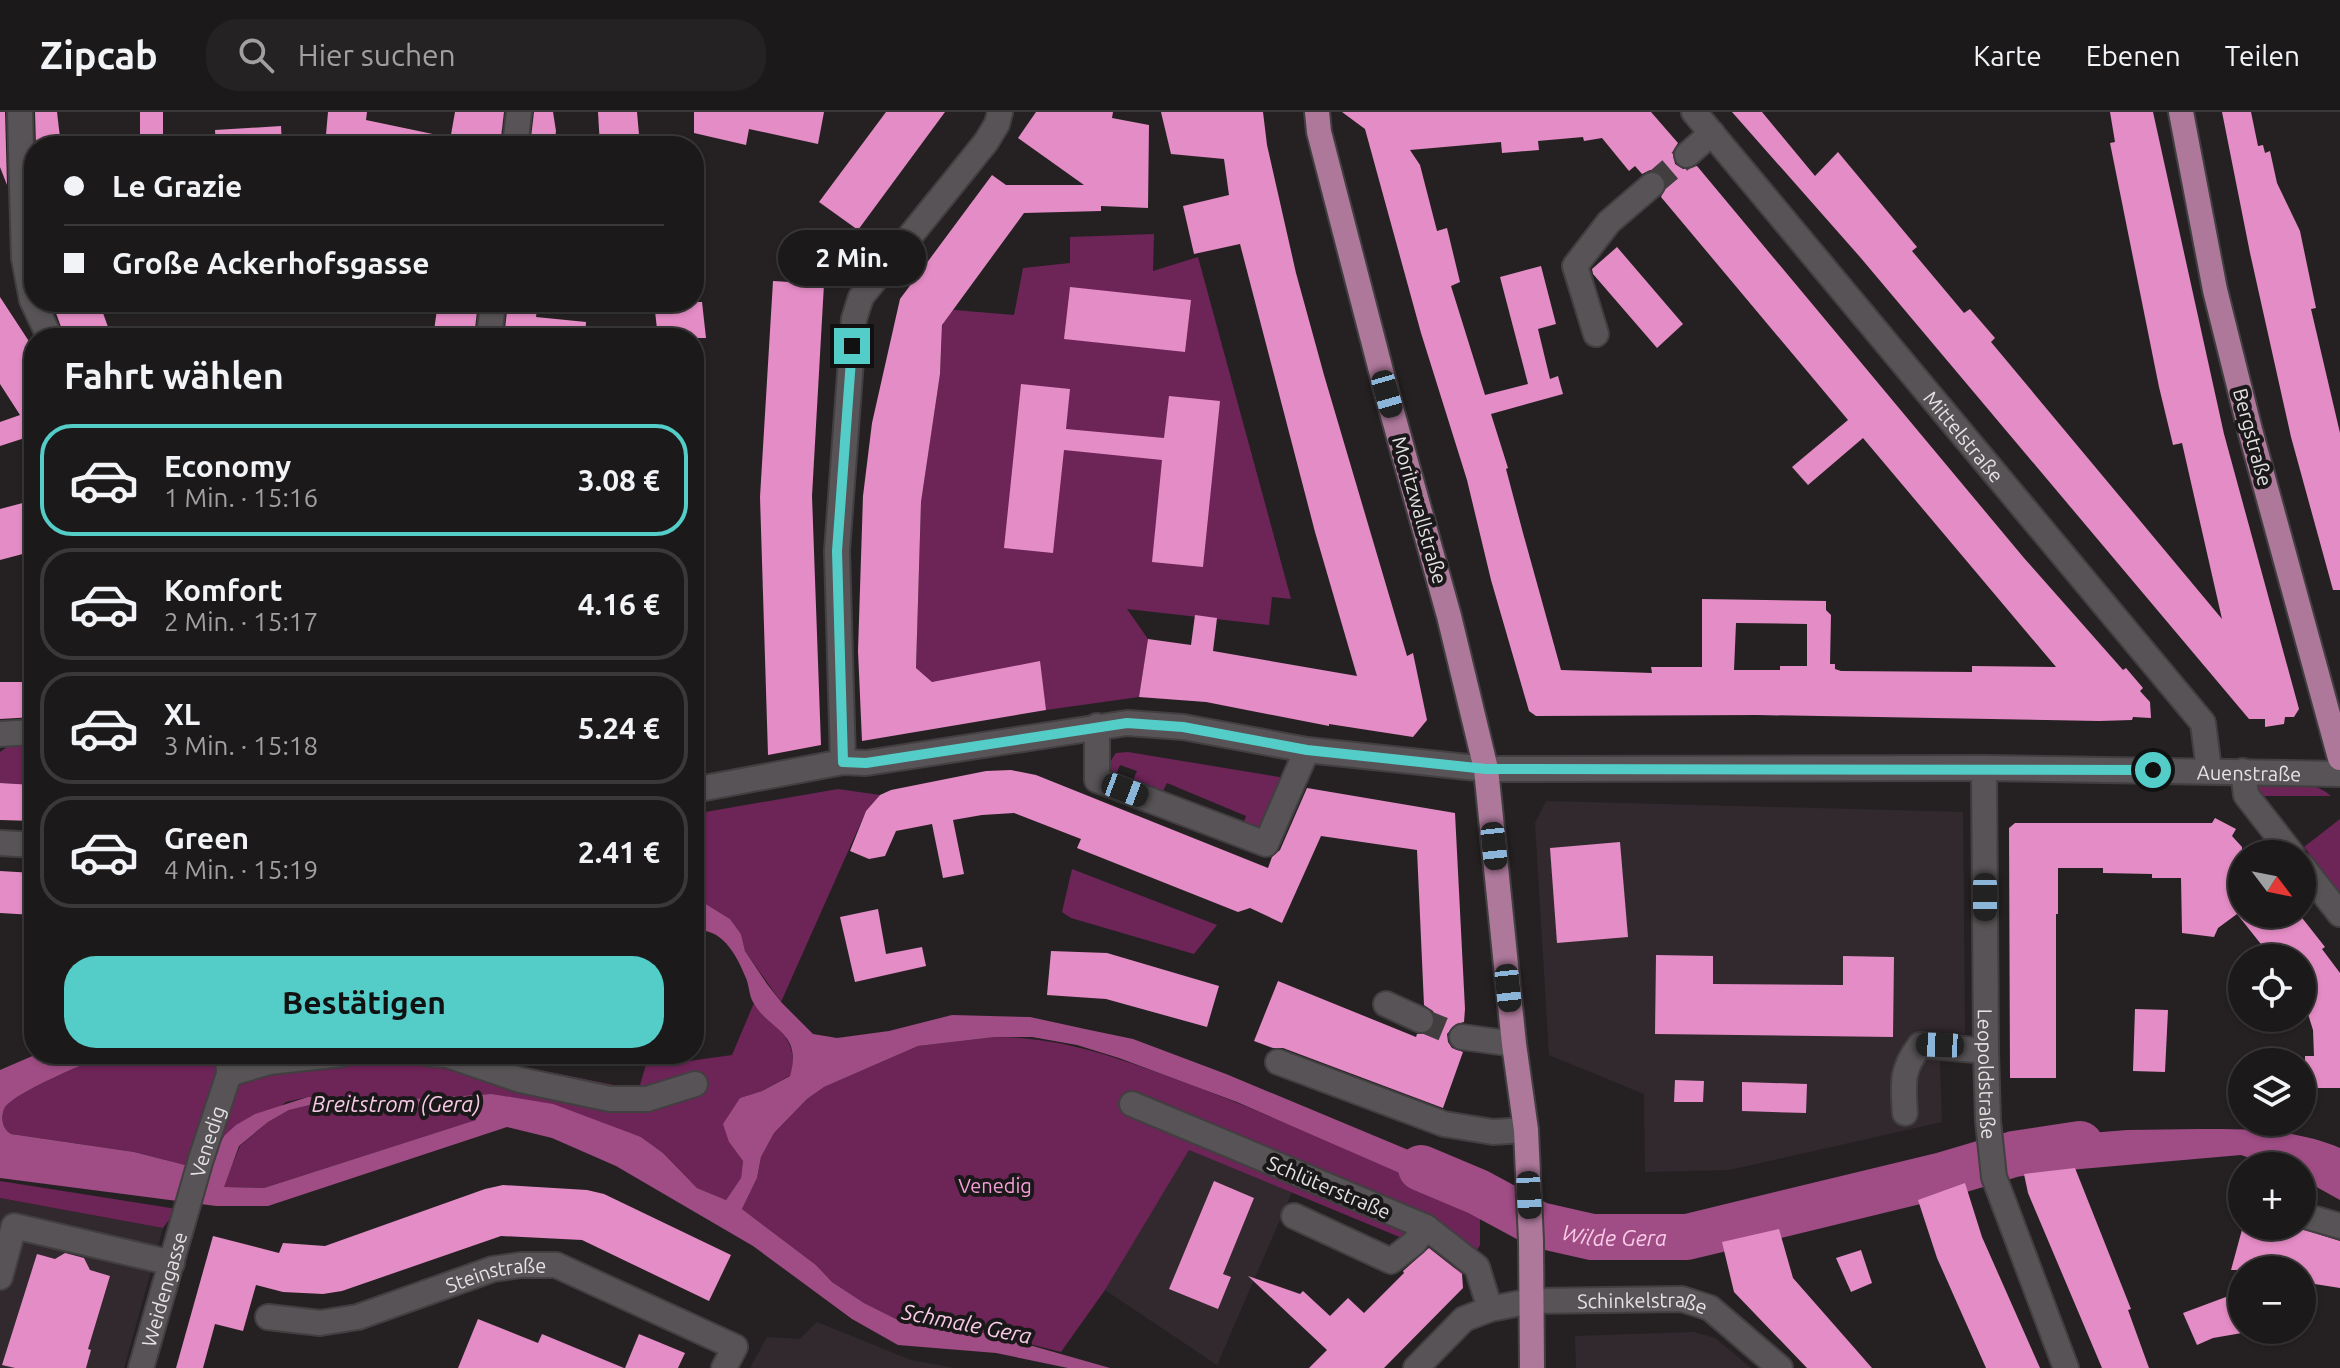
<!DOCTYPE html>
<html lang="de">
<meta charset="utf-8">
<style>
:root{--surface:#1c191a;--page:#252223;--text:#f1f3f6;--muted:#a0a0a2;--line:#3a3839;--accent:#54cdc8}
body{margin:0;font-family:Ubuntu,sans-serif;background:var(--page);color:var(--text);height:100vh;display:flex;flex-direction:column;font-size:30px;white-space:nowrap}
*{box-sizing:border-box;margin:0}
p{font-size:26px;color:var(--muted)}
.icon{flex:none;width:44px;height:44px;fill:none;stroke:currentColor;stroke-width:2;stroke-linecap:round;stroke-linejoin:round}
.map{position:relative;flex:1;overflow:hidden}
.details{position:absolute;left:24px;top:216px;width:680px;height:736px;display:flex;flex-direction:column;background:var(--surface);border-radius:32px;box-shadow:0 2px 6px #0004,0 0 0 2px var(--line)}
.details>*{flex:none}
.banner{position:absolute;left:24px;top:24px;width:680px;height:176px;border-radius:32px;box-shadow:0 2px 6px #0004,0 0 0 2px var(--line);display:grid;align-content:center;height:176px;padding:0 40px;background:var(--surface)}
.needle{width:52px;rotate:122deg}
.controls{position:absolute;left:2228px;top:728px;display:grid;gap:16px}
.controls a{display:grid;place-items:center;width:88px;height:88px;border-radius:50%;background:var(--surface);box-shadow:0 2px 6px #0004,0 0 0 2px var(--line);font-size:40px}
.end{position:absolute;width:36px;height:36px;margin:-18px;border:10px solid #54cdc8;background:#111;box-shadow:0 0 0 4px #111}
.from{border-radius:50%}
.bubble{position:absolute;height:56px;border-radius:28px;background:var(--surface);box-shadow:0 2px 6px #0004,0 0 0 2px var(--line);font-size:26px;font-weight:700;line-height:56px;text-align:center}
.car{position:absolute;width:24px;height:48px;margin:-24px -12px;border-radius:10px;box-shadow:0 0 6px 2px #0007;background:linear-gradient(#222 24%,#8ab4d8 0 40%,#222 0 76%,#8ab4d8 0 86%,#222 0)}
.banner b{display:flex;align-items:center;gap:28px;height:76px;font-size:30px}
.banner b+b{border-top:2px solid var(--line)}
.banner i{width:20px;height:20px;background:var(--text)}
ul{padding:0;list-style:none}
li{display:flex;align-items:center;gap:24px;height:112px;margin:0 16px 12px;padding:0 24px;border:4px solid var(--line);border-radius:32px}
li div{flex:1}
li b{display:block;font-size:30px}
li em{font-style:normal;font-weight:700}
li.active{border-color:var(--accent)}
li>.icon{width:72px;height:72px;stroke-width:1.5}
h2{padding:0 40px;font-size:36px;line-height:96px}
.action{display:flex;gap:16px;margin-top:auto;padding:16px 40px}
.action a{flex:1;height:92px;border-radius:32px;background:var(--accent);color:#111;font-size:32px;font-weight:700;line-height:92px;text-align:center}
header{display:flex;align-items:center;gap:48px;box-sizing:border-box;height:112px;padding:0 40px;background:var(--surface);border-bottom:2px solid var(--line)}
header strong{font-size:38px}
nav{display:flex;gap:44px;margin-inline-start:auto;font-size:28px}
.search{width:560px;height:72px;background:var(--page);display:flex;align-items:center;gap:20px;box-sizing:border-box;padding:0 28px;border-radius:32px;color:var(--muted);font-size:30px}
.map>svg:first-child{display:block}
</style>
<header>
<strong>Zipcab</strong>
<div class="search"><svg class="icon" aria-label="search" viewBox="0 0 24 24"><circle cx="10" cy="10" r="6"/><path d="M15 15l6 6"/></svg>Hier suchen</div>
<nav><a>Karte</a><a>Ebenen</a><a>Teilen</a></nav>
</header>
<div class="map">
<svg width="2340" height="1256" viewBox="0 0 2340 1256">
<rect width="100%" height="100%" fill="#252123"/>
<g fill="#32292f">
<polygon points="1546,689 1963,700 1965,923 1939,921 1942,1010 1729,1058 1645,1060 1644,982 1549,943 1535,711"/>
<polygon points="1189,1037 1292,1080 1217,1253 1105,1178"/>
<polygon points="0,1086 163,1116 124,1256 0,1256"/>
<polygon points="817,1210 911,1248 955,1256 750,1256 767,1225 800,1227"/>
<polygon points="1694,1220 1715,1226 1751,1256 1576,1256 1575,1224"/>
</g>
<g fill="#6d2457">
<polygon points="1154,122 1153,159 1198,145 1291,487 1272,485 1269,513 1127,497 1148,527 1139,585 1046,598 949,568 932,570 916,556 921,390 940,262 943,197 1014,203 1023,156 1070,151 1070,125"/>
<polygon points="34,632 34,673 0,671 0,640 7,635"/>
<path d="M1128 640 1285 666 1260 721 1241 718 1246 704 1167 671 1160 685 1131 673 1137 659 1120 653 1114 667C1109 656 1108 651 1116 641Z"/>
<path d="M2255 673C2279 673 2313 666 2331 684H2264Z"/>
<polygon points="838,677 880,683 866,699 781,890 745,839 741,822 730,807 701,789 694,773 694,702"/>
<polygon points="2340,707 2340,781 2304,735"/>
<polygon points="1072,757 1217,813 1194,842 1071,806 1062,800"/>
<path d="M754 891C775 914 800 928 791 963L762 979 740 986 729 1030 743 1049 741 1066 726 1088 697 1076 663 1041 641 1025 520 987 492 982 395 988 308 985 286 990 209 1049 189 1054 134 1040 11 1022C2 1017 0 1005 5 995 21 977 83 953 108 942H511L514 953 614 973H640L647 949H689L732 943Z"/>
<path d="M995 925C1067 925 1123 948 1189 972 1287 1009 1383 1054 1480 1096V1133L1462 1163 1455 1156 1457 1154 1441 1138 1438 1141 1430 1132 1426 1136 1189 1038 1105 1178 1061 1240 991 1222 902 1210 864 1191 832 1170 816 1153 742 1097 757 1066 761 1045 774 1021 807 987 824 975 918 934Z"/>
<polygon points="475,990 477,1008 264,1076 223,1075 240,1034 268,1010 289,998 310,993 395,997"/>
<polygon points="0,1069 177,1097 163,1116 0,1086"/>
</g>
<g fill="#9f4d84" fill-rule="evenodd">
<path d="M701 789 730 807 741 822 745 839 767 872 781 890 813 922 837 926 889 919 952 903 1030 905 1085 917 1133 927 1226 962 1478 1067 1480 1096 1237 990 1119 946 1077 933 1032 925H995L918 934 824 975 807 987 774 1021 761 1045 757 1066 742 1097 816 1153 832 1170 864 1191 902 1210 991 1222 1110 1256H1068L996 1241 898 1233 852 1207 753 1134 616 1054 552 1026 507 1015 268 1094H216L0 1066V958L37 942H108C83 953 21 977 5 995 0 1005 2 1017 11 1022L134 1040 189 1054 209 1049 225 1023 236 1013 255 1002 308 985 395 988 492 982 553 992 641 1025 663 1041 697 1076 726 1088 741 1066 743 1049 729 1030 723 1012 740 986 762 979 790 964C803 919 769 919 753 890 749 883 749 873 746 866 737 844 722 814 694 819V791ZM475 991 476 1008 264 1076 224 1075 239 1034 268 1010 289 998 310 993 395 997Z"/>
<path d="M2200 1017C2247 1017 2296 1017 2340 1036V1088L2302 1067V1054H2272L2241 1043 2024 1062 2015 1027 2127 1018Z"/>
</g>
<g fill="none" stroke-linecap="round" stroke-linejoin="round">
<path stroke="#9f4d84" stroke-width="46" id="s1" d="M1421 1056 1478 1080 1539 1113 1592 1125H1687L1943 1063 2014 1042 2080 1032"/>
</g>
<g fill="#e48cc5" fill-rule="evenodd">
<polygon points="0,0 5,0 7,73 0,55"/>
<polygon points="35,0 57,0 61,34 36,34"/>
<rect x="140" y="0" width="23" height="34"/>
<polygon points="328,0 367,0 366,8 447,25 446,34 325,34"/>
<polygon points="455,0 504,0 500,34 449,34"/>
<polygon points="534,0 553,0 556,19 554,34 530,34"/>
<polygon points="598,0 637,0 640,34 600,34"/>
<polygon points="694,0 824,0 818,32 749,17 746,33 694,21"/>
<polygon points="886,0 945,0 858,118 819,90"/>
<polygon points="1036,0 1113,0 1112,6 1149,13 1148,96 1101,94 1101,99 1024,101 942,213 940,262 921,390 916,556 932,570 1040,549 1046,598 862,629 858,539 863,384 872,311 900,187 992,63 1006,73 1084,73 1018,26"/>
<polygon points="1161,0 1263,0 1267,33 1296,161 1324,263 1407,544 1413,541 1427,608 1413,625 1329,612 1329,614 1206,590 1139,585 1148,527 1191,533 1195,503 1217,506 1213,539 1357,564 1315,420 1240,132 1194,142 1183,94 1229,83 1224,47 1171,42"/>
<path d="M1342 0H1651L1678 31 1673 39 1675 52 1683 57 1697 54 2024 446 2123 558 2126 556 2143 576 2140 579 2150 590 2151 606 2133 605 2132 608 2099 609 1757 603 1536 604 1529 599 1491 468 1467 368 1421 221 1365 17ZM1583 25 1584 29 1602 26 1629 59 1635 54 1642 62 1650 58 1663 63 1667 71 1661 85 1848 308 1792 355 1808 373 1863 326 2056 555 1972 554V560L1841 559 1835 557V552H1830L1831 503 1826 498V489L1702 487V555H1651L1652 561 1561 558 1523 421 1506 357 1508 356 1491 302 1563 282 1558 264 1550 267 1538 217 1556 212 1541 154 1500 165 1528 272 1485 283 1451 174 1460 170 1447 116 1437 119 1420 53 1410 38 1501 30 1502 41 1539 38 1538 29ZM1736 511 1807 512V554H1780V558H1734Z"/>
<polygon points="1732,0 1762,0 1815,64 1838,40 1917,135 1912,139 1964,201 1970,197 1995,226 1991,230 2222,507 2182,331 2173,333 2159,275 2110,31 2115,30 2110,0 2153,0 2224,322 2299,597 2294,605 2285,605 2284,612 2265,615 2265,607 2249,607 1860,145"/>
<polygon points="2222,0 2251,0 2258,34 2263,33 2265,41 2270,39 2277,71 2300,119 2316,196 2311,197 2340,321 2340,478 2333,478 2291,325 2250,141"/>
<polygon points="281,14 282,34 216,34 215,18"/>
<polygon points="1617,135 1683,212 1657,236 1593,162 1592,157"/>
<polygon points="773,169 824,172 812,384 821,633 768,643 760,385"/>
<polygon points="1070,175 1191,188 1185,240 1064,227"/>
<polygon points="0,185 34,237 34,323 0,334 0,310 20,303 0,272"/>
<polygon points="52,190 99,190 112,226 65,226"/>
<polygon points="438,190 478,190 474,226 433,226"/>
<polygon points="508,190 538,190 536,205 586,210 585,226 504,226"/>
<polygon points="654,190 702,190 706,226 658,226"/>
<polygon points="1021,272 1070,277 1066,317 1164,326 1169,284 1220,289 1203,455 1152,450 1162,348 1064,338 1053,441 1004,436"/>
<polygon points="34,388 34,439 0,448 0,397"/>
<polygon points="0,570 34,570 34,605 0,607"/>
<polygon points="1011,658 1036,663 1268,756 1272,745 1280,738 1307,676 1455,701 1465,897 1464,910 1456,912 1447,922 1448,930 1452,936 1463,940 1443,996 1283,936 1273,936 1254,929 1278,869 1416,925 1417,922 1430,920 1436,907 1433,899 1424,893 1417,738 1321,724 1282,811 1250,796 1238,800 1077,736 1081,727 1014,701 982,703 953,708 964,762 943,766 932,712 896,719 885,744 869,747 850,739 866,699 880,683 891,678 986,659"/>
<polygon points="0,671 34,673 34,709 0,708"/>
<polygon points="2215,706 2236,717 2232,724 2242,735 2242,798 2237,802 2299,802 2325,835 2322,837 2340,861 2340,976 2302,976 2302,951 2305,951 2305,944 2314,944 2313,918 2302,883 2302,846 2272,846 2237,802 2218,816 2214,825 2182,821 2181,766 2152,766 2152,762 2103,761 2103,756 2058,756 2058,802 2056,802 2056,966 2010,966 2009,716 2015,711 2212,711"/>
<polygon points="1620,730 1628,825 1557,831 1550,736"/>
<polygon points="0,759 34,761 34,803 0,801"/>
<polygon points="878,797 886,842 922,835 926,854 855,870 840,805"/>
<polygon points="1051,839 1107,841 1219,874 1207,915 1106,887 1047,883"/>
<polygon points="1656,843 1713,844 1713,872 1843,873 1843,844 1894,845 1893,925 1655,922"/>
<polygon points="2135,897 2168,898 2165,960 2133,959"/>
<polygon points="1675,968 1704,969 1703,990 1674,990"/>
<polygon points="1742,970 1807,972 1806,1001 1742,999"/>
<polygon points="2075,1056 2131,1197 2128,1198 2149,1256 2102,1256 2028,1081 2024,1062"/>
<polygon points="1214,1069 1254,1086 1223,1162 1231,1165 1218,1197 1169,1177"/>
<polygon points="1965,1071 1982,1125 2040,1256 1986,1256 1937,1146 1918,1088"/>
<polygon points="503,1073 587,1078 604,1082 731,1143 709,1189 582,1128 501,1124 342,1179 323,1182 283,1180 256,1173 243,1219 215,1212 203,1256 176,1256 213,1124 279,1141 283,1131 325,1134 485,1077"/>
<polygon points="2243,1114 2292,1114 2340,1129 2340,1176 2302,1170 2302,1158 2231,1158"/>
<polygon points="1779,1117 1793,1166 1872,1256 1807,1256 1734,1180 1722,1130"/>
<polygon points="1429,1136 1462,1162 1463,1176 1384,1256 1309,1256 1327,1238 1248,1164 1300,1182 1303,1179 1330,1204 1348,1186 1364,1201 1404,1161 1403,1159"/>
<polygon points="1861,1138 1872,1171 1851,1180 1836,1146"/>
<polygon points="65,1141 84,1146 90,1158 110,1164 88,1237 91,1238 86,1256 15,1256 2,1253 37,1142 55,1147"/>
<polygon points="2242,1179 2242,1221 2213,1226 2197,1233 2183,1201"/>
<polygon points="478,1207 538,1231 542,1222 624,1256 458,1256"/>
<polygon points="639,1222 685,1241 678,1256 625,1256"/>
</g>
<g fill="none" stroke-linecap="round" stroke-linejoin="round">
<g stroke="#423e40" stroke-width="24" stroke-dasharray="24 12" stroke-linecap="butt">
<polyline points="1652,73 1687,43"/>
<polyline points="1421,908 1462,925"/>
</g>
<defs>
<g id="minor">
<polyline points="20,0 24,146 32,188 50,226"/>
<path id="s2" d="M1694 0 2203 611 2209 658"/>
<polyline points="515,34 519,0"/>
<polyline points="1687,43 1712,21"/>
<polyline points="1596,222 1575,154 1609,110 1652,73"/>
<polyline points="489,226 493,190"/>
<polyline points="1097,614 1097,668 1266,732 1307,638"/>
<polyline points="0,622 34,620"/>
<polyline points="843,650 837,439 854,207 861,185 986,30 997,12 1000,0"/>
<path id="s3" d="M1984 656 1986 939 1988 1009 1994 1065 2066 1256"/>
<polyline points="2243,659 2246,683 2292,742"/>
<path id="s4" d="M694 678 843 650 866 651 1127 611 1183 615 1307 638 1486 657 1984 656 2340 662"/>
<polyline points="0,731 34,733"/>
<polyline points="2302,754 2340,802"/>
<polyline points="1386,892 1421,908"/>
<polyline points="1462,925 1514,932"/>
<polyline points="430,942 447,943 520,968 610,987 647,987 695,972"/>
<polyline points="1278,950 1444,1012 1493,1020 1526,1018"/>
<polyline points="229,962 269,950 343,942"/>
<polyline points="1132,992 1426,1115 1477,1155 1490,1197"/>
<path d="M1905 1001C1903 970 1901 958 1920 933L1986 939"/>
<polyline points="2302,1103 2340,1114"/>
<polyline points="1294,1104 1391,1149 1414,1131 1426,1115"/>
<polyline points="0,1165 14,1114 172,1151"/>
<path id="s5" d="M268 1205 320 1211 358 1205 493 1157 521 1153H556L735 1235 724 1256"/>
<path id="s6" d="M141 1256 201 1047 229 962 228 942"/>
<path id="s7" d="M1416 1256 1464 1207 1490 1197 1531 1189 1682 1187 1710 1196 1780 1256"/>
</g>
<g id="major">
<polyline points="1317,0 1319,20 1387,282 1449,504 1486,657 1514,932 1526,1018 1531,1129 1532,1256"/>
<polyline points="2181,0 2215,178 2250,318 2340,646"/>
</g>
</defs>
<use href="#minor" stroke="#423f41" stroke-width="28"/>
<use href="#major" stroke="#423f41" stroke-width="28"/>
<use href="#minor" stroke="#575356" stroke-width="24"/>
<use href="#major" stroke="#ad789a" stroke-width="24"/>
</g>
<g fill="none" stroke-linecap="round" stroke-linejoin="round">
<polyline stroke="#54cdc8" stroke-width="10" points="852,234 837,439 843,650 866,651 1127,611 1183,615 1307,638 1486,657 2153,658"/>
</g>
<g text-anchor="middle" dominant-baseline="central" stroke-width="8" stroke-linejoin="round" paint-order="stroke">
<g font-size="20" fill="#e5e2e4" stroke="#1b181a">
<text stroke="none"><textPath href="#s2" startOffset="422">Mittelstraße</textPath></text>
<text transform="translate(2253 325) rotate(75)">Bergstraße</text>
<text transform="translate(1420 398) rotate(74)">Moritzwallstraße</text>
<text stroke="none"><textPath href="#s4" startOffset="1564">Auenstraße</textPath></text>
<text stroke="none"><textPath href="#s3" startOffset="306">Leopoldstraße</textPath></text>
<text stroke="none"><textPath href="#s6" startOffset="236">Venedig</textPath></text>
<text transform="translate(1329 1075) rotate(23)">Schlüterstraße</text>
<text stroke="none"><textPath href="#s5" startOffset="236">Steinstraße</textPath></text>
<text stroke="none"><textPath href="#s6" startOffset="82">Weidengasse</textPath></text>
<text stroke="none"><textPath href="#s7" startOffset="250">Schinkelstraße</textPath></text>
</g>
<g font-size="20" fill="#f79fd8" stroke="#1b181a">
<text x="995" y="1073">Venedig</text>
</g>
<g font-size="22" font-style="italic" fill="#f8cae6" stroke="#1b181a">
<text x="396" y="991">Breitstrom (Gera)</text>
<text stroke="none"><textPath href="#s1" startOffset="208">Wilde Gera</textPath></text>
<text transform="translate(967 1211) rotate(11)">Schmale Gera</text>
</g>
</g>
</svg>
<div class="controls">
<a><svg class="needle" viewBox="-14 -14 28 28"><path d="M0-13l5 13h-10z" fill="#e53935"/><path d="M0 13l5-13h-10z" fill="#a0a0a2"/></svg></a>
<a><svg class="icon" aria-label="locate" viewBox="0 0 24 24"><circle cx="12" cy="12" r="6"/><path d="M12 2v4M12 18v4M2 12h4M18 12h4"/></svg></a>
<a><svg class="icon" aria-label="layers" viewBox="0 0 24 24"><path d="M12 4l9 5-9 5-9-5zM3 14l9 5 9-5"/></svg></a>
<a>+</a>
<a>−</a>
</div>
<i class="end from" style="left:2153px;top:658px"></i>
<i class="end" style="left:852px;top:234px"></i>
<div class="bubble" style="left:778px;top:118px;width:148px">2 Min.</div>
<i class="car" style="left:1387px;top:282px;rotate:164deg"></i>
<i class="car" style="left:1125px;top:678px;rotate:111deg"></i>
<i class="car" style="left:1494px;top:734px;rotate:174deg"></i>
<i class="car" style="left:1985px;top:785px;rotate:180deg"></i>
<i class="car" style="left:1508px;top:876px;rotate:174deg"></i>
<i class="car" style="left:1940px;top:933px;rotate:272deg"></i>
<i class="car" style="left:1529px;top:1083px;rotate:177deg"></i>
<div class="banner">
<b><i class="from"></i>Le Grazie</b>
<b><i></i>Große Ackerhofsgasse</b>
</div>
<section class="details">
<h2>Fahrt wählen</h2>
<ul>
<li class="active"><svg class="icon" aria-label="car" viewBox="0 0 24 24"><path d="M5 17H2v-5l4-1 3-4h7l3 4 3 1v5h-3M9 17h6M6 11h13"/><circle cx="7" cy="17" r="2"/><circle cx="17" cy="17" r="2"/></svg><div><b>Economy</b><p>1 Min. · 15:16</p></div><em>3.08 €</em></li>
<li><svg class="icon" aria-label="car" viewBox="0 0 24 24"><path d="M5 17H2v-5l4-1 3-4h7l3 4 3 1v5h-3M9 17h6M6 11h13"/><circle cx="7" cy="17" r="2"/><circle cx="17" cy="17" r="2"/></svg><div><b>Komfort</b><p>2 Min. · 15:17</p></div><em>4.16 €</em></li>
<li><svg class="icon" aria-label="car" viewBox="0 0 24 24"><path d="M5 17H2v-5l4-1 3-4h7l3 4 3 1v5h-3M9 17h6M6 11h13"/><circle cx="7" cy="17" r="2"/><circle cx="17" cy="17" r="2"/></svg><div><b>XL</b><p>3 Min. · 15:18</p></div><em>5.24 €</em></li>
<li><svg class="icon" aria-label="car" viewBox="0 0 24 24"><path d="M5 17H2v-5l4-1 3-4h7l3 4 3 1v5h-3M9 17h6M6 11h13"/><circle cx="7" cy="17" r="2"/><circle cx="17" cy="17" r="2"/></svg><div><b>Green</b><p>4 Min. · 15:19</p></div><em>2.41 €</em></li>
</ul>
<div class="action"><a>Bestätigen</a></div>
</section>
</div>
